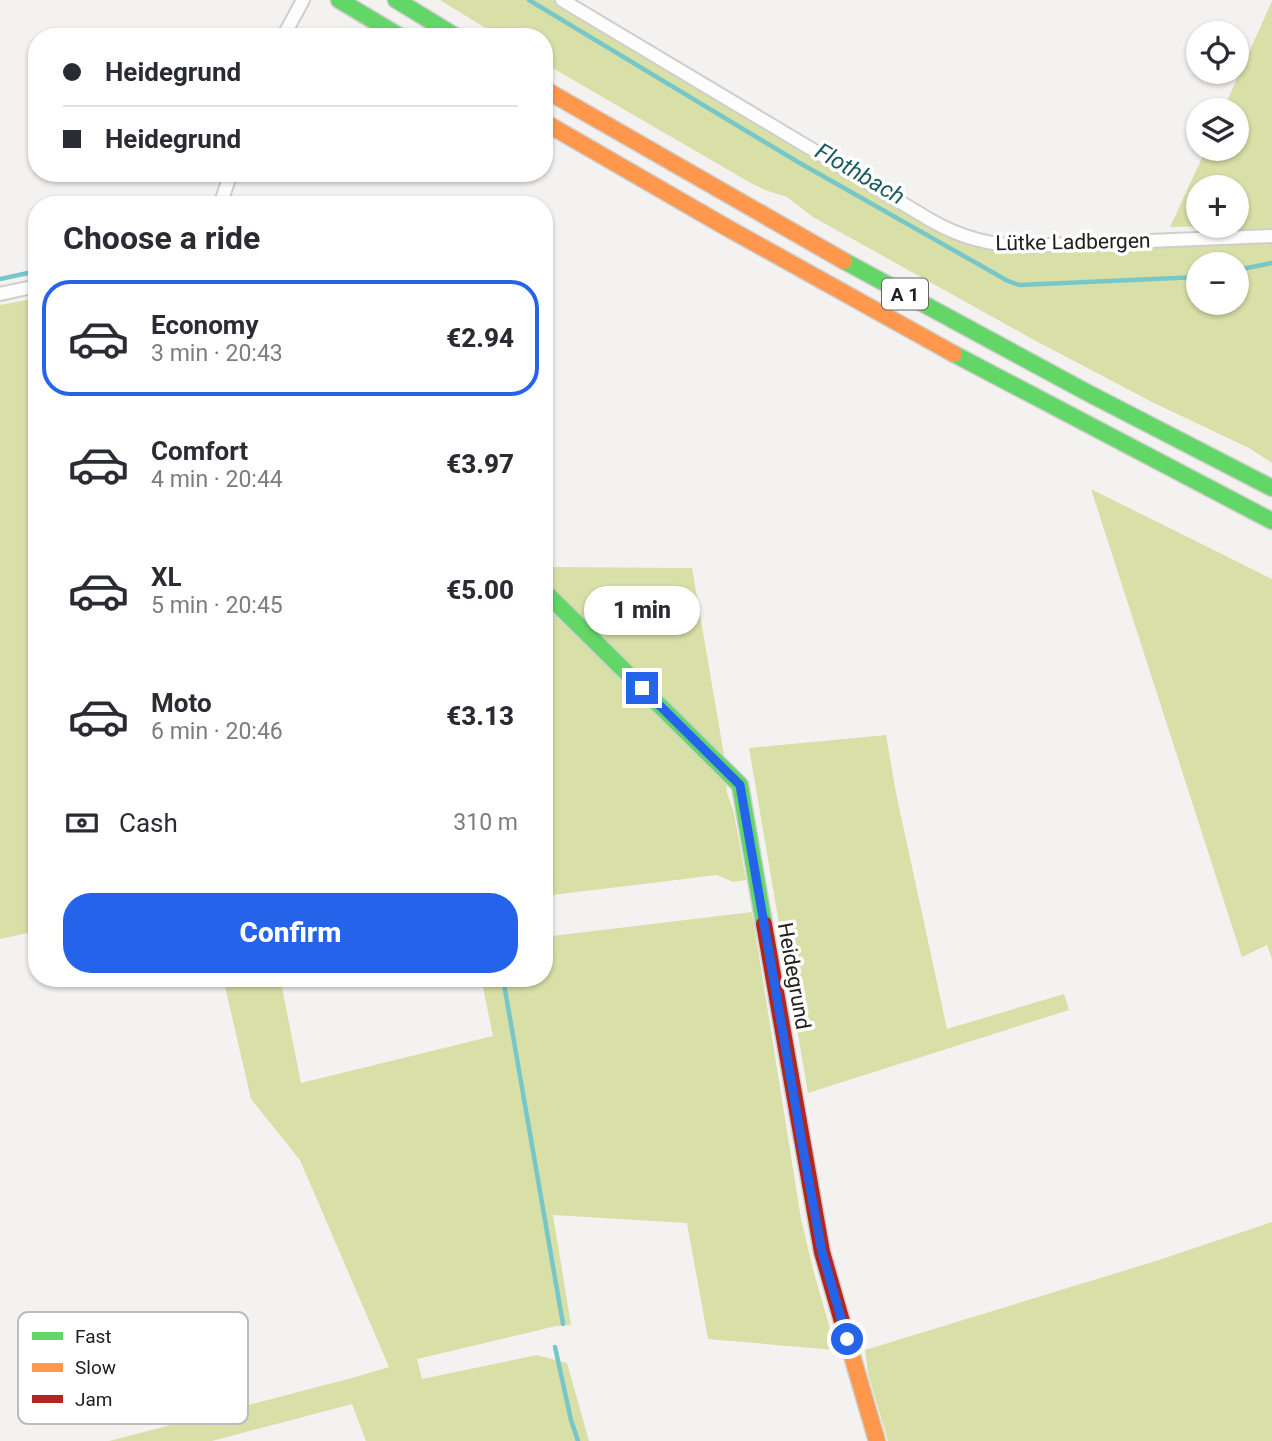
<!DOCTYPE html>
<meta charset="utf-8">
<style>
:root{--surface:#fff;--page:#f7f7f7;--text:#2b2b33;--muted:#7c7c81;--line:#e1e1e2;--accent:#2563eb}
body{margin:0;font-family:Roboto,sans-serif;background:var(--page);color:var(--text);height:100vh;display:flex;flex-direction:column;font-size:26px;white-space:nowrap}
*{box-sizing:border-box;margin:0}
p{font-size:23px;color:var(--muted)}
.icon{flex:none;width:38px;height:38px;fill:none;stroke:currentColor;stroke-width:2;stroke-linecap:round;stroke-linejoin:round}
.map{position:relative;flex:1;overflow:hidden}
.sheet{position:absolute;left:28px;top:196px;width:525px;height:791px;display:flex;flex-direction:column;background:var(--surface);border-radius:28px;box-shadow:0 2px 5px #0004}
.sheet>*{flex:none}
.banner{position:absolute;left:28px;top:28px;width:525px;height:154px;border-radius:28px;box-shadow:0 2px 5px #0004;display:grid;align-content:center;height:154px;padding:0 35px;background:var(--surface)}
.controls{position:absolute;left:1186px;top:21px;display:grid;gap:14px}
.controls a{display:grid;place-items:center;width:63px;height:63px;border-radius:50%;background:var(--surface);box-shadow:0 2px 5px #0004;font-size:35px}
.end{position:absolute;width:32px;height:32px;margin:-16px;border:9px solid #2563eb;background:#fff;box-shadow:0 0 0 4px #fff}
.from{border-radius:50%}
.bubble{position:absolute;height:49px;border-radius:24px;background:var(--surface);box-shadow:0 2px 5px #0004;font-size:23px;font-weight:800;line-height:49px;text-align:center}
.banner b{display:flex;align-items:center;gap:24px;height:66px;font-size:26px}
.banner b+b{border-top:2px solid var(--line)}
.banner i{width:18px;height:18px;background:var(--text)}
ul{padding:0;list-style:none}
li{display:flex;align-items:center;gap:21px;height:116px;margin:0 14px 10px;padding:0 21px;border:4px solid transparent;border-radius:28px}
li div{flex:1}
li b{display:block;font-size:26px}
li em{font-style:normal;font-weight:800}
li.active{border-color:var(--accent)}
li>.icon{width:63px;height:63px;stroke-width:1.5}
h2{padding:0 35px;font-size:32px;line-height:84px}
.pay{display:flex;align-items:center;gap:18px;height:77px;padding:0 35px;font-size:26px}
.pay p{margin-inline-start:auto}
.action{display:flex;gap:14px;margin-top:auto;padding:14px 35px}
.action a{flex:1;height:80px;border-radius:28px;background:var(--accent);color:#fff;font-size:28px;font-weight:800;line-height:80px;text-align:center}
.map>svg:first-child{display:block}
</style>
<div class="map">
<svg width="1272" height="1441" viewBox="0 0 1272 1441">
<rect width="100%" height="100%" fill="#f4f2f0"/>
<g fill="#d8dfa7" fill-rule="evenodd">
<path d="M440 0H553L957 239 987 248 1272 241V463L1249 448 1154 403 1036 341 813 217 787 197 765 190 749 182 544 63V37H500ZM1199 264H1237V303H1199Z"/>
<polygon points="1272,1 1272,230 1224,230 1227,226 1237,226 1237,187 1199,187 1199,226 1213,226 1170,227 1206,149 1237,149 1237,110 1223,110"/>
<polygon points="37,298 37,931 0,939 0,305"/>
<polygon points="1091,489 1272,579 1272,959 1267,945 1242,957"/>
<polygon points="544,567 692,568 724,755 727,793 734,813 746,880 733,882 717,875 544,896"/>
<polygon points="886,735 896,793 947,1029 1064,994 1069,1010 808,1093 749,748"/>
<polygon points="752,912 801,1219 813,1269 836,1350 708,1339 687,1223 553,1215 571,1325 556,1326 417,1359 422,1379 537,1355 567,1363 589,1441 366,1441 352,1404 212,1441 109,1441 352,1378 389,1367 300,1160 251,1099 223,978 280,978 301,1083 493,1036 481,978 544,978 544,937"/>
<polygon points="1272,1222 1272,1441 888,1441 868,1374 865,1350 1159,1260"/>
</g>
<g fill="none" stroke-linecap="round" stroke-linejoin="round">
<g stroke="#77c7c9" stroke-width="4.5">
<polyline points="529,0 798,162 1008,281 1019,285 1199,277"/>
<polyline points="1237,270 1272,263"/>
<polyline points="0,279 37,271"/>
<polyline points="503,978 563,1324"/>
<polyline points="555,1347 571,1420 578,1441"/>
</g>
<defs>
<g id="street">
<path d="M562 0 932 221C962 238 990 245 1024 246L1272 236"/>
<polyline points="283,37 303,0"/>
<polyline points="220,205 231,173"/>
<polyline points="0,294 37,286"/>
</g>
<g id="fast">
<polyline points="339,0 401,37"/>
<polyline points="396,0 457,37"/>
<polyline points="844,261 1088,393 1272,488"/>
<polyline points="954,354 1272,521"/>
<polyline points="544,591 740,785 764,924"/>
</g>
<g id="slow">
<polyline points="544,89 844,261"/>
<polyline points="544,122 724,226 954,354"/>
<polyline points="843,1325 877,1441"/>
</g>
<polyline id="jam" points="764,924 822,1252 843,1325"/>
</defs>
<use href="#street" stroke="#cfcecc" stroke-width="16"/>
<use href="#fast" stroke="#cfcecc" stroke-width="19"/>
<use href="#slow" stroke="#cfcecc" stroke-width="19"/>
<use href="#jam" stroke="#cfcecc" stroke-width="19"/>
<use href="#street" stroke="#fdfdfd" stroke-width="12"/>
<use href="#fast" stroke="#63d668" stroke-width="16"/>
<use href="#slow" stroke="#ff974d" stroke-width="16"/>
<use href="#jam" stroke="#b3261e" stroke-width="16"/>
</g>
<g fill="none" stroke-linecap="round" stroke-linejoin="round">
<polyline stroke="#2563eb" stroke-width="9" points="642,688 740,785 803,1149 822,1252 847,1339"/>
</g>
<g text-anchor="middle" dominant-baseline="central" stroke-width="7" stroke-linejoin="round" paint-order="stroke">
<rect fill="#fff" stroke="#646362" stroke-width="2" x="882" y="278.5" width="46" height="31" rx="5"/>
<g font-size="19" font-weight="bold" fill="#21201e">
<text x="905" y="294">A 1</text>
</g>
<g font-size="21" fill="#21201e" stroke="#fff">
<text transform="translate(1073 242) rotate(-1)">Lütke Ladbergen</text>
<text transform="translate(794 976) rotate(80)">Heidegrund</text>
</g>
<g font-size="23" font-style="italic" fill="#1b5b5c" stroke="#fff">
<text transform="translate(860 174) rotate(30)">Flothbach</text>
</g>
</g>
<rect x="18" y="1312" width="230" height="112" rx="10" fill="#fff" stroke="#bcbcbc" stroke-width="2"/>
<rect x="32" y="1332" width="31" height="8" fill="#63d668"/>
<rect x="32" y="1363" width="31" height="9" fill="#ff974d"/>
<rect x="32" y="1395" width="31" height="8" fill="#b3261e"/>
<g font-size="19" fill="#21201e">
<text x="75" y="1343">Fast</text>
<text x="75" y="1374">Slow</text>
<text x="75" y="1406">Jam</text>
</g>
</svg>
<div class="controls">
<a><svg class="icon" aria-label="locate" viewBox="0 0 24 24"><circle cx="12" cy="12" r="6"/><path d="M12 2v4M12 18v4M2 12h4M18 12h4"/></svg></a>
<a><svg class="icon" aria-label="layers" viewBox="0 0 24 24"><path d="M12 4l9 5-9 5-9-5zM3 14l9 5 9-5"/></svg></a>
<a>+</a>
<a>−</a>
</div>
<i class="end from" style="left:847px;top:1339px"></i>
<i class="end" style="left:642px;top:688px"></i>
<div class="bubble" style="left:584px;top:586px;width:116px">1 min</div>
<div class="banner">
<b><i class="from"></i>Heidegrund</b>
<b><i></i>Heidegrund</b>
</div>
<section class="sheet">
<h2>Choose a ride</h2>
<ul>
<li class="active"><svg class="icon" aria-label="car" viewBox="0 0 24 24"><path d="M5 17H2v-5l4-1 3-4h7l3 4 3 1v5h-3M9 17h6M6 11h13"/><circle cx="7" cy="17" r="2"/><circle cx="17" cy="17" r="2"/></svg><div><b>Economy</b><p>3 min · 20:43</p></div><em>€2.94</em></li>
<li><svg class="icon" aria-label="car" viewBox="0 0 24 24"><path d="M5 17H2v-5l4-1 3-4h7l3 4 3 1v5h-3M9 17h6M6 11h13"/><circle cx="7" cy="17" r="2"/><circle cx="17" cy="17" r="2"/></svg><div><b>Comfort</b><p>4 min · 20:44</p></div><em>€3.97</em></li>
<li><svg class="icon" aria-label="car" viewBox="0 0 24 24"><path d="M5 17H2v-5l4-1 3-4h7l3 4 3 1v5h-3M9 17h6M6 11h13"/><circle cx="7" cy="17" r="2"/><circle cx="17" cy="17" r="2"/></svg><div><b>XL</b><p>5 min · 20:45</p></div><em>€5.00</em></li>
<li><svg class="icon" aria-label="car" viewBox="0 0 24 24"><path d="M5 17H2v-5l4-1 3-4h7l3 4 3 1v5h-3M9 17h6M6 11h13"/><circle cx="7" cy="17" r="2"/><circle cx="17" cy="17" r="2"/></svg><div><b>Moto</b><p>6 min · 20:46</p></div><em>€3.13</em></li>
</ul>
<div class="pay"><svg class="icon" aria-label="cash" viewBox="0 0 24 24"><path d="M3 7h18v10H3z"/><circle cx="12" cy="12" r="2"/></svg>Cash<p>310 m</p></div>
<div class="action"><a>Confirm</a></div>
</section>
</div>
